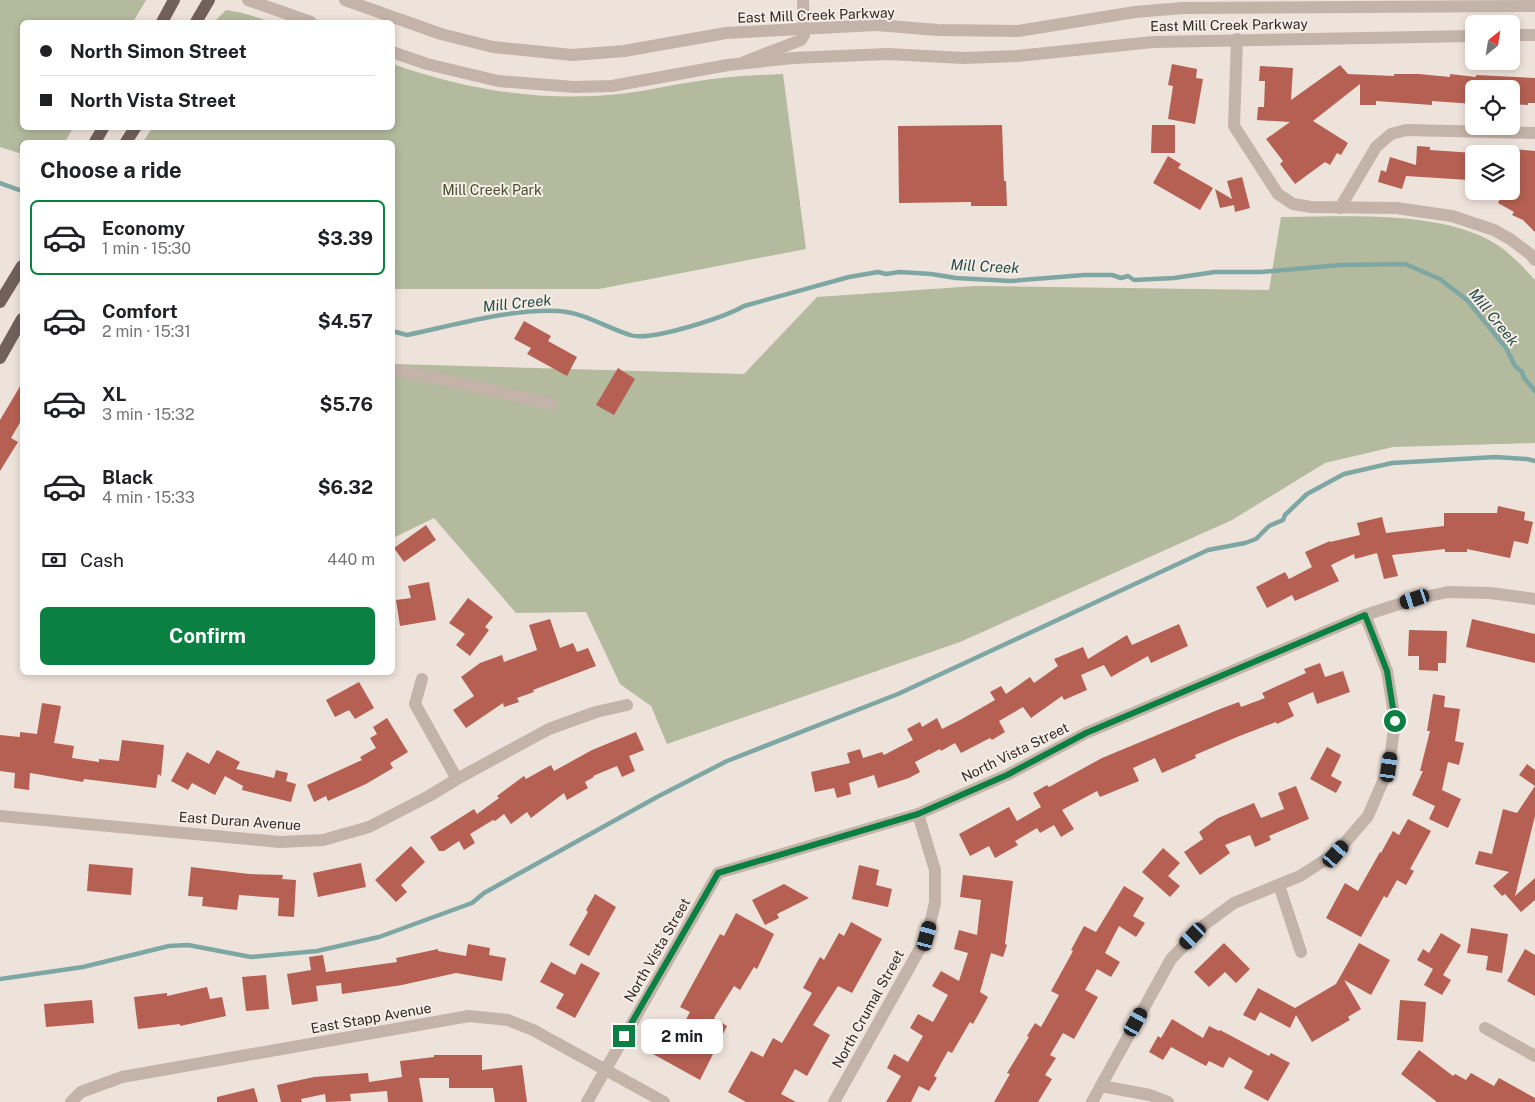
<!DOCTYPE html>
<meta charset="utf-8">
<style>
:root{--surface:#fff;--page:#f6f6f6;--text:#202124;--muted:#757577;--line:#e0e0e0;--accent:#0b8043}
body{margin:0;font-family:"Public Sans",sans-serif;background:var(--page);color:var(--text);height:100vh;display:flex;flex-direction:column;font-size:19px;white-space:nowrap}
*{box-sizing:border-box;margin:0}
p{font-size:16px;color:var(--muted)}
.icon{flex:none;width:28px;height:28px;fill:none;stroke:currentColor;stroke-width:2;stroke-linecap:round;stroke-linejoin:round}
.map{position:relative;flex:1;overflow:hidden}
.details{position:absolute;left:20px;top:140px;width:375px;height:535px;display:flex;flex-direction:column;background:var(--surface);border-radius:8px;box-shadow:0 2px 8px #0003}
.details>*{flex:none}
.guide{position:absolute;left:20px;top:20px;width:375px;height:110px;border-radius:8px;box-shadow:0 2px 8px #0003;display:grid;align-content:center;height:110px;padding:0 20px;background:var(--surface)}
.needle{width:32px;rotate:30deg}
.controls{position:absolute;left:1465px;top:15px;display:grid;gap:10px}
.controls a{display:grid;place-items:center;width:55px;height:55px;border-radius:8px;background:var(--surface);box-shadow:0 2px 8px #0003;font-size:25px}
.end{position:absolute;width:22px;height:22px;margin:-11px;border:6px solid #0b8043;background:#fff;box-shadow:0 0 0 2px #fff}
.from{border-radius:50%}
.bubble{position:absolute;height:35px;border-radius:8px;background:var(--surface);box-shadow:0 2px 8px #0003;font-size:16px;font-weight:700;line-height:35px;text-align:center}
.car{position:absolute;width:15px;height:30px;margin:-15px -8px;border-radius:6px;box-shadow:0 0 4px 1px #0007;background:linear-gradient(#222 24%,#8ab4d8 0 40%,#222 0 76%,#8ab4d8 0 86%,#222 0)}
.guide b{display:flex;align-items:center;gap:18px;height:48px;font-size:19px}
.guide b+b{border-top:1px solid var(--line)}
.guide i{width:12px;height:12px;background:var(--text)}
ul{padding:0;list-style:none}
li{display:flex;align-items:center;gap:15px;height:75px;margin:0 10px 8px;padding:0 10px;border:2px solid transparent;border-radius:8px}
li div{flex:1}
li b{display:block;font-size:19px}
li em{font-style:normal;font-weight:700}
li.on{border-color:var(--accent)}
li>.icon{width:45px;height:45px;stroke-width:1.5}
h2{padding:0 20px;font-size:22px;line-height:60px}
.pay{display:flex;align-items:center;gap:12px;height:55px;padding:0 20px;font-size:19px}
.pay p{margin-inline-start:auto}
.action{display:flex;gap:10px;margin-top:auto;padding:10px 20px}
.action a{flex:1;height:58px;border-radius:8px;background:var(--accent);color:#fff;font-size:20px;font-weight:700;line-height:58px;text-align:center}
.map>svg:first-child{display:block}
</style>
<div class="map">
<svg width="1535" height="1102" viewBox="0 0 1535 1102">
<rect width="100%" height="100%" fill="#eee3db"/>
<g fill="#b3ba9d">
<polygon points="0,0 146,0 133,22 22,22 22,128 73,128 65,142 22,142 22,154 0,147"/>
<polygon points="226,10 243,13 272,22 214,22"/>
<path d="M393 64C469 91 547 103 628 93 650 90 671 85 692 82 722 77 753 75 783 74L806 249 599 289H393L392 142H143L152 128H392Z"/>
<path d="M1281 217C1344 217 1445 209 1499 246 1513 256 1524 268 1535 280V443L1393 447 1325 463 1232 520 960 642 667 744 651 706 620 684 586 612 516 613 434 518 393 538V364L744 374 817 297 975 286 1269 290Z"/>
</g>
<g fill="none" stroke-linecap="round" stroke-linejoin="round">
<g stroke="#7ea7a4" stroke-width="4.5">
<polyline points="0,183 22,191"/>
<path d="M392 331 407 335C456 325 507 309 558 311 583 312 607 328 630 335 650 342 725 317 744 306L849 277 878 272 886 274 900 272 931 274 956 278 1011 281 1084 275H1112L1121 278 1128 276 1134 280 1174 278 1215 272H1261L1340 265 1405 264 1440 279 1468 301 1506 348 1515 366 1522 372 1524 378 1535 391"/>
<polyline points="0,979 83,967 169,946 188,945 251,957 317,951 379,937 472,903 484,893 657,797 727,761 898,694 1208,550 1245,543 1256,539 1269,526 1283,520 1285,515 1307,494 1344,474 1392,463 1495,457 1527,459 1535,461"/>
</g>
</g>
<g fill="#b56052">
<polygon points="1172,64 1197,69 1196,78 1203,79 1195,124 1168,119 1173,86 1168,85"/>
<polygon points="1340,65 1348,74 1394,76 1394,74 1419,74 1450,77 1450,74 1476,77 1476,75 1535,78 1535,103 1528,103 1528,105 1511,104 1511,89 1474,89 1474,104 1432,101 1432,105 1376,101 1376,105 1360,105 1360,84 1313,121 1348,143 1341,155 1337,153 1330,165 1325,162 1295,184 1280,164 1283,161 1266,139 1290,122 1257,120 1258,107 1264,107 1265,81 1259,81 1260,66 1293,68 1291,100"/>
<polygon points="1002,125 1004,181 1006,181 1007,206 971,206 971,202 899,203 898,126"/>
<polygon points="1152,125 1175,125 1175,153 1151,153"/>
<polygon points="1417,146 1430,147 1430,150 1474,153 1474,174 1469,173 1469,180 1406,176 1402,189 1378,182 1381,170 1386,172 1390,157 1416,165"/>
<polygon points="1514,149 1535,151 1535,232 1523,220 1512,215 1514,212 1498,203 1504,191 1511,191 1511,154 1513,154"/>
<polygon points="1168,156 1181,164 1178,168 1213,188 1200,210 1153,183"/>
<polygon points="1242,177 1250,208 1235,212 1234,205 1220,208 1215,189 1232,199 1227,181"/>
<polygon points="524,321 551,336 548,341 577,357 567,376 527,354 531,348 514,339"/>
<polygon points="618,368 635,379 614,415 596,405"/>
<polygon points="22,383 22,419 11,438 18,442 0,471 0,420"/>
<polygon points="1498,506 1525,512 1524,520 1533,522 1528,544 1514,541 1510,558 1467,549 1467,552 1445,552 1445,549 1392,555 1398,576 1384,579 1377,553 1355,559 1354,554 1331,565 1339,581 1295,601 1292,595 1267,608 1256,587 1285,572 1289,579 1312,567 1305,552 1330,541 1330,542 1360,535 1357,523 1382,517 1386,533 1444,526 1444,513 1497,513"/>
<polygon points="426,525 436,540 404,562 394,548"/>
<polygon points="429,582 436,620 400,626 396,600 411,598 408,586"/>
<polygon points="468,598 493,617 485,627 489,630 470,656 456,645 465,634 449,623"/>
<polygon points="550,619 560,648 573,643 577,652 588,648 596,666 533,690 534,692 517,698 519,702 504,707 503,703 466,728 453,710 474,696 461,677 480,663 502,655 504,662 537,650 529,625"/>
<polygon points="1472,619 1535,634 1535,663 1466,647"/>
<polygon points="1179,624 1188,646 1151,663 1148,656 1111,677 1104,665 1081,675 1087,690 1064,700 1062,696 1031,718 1023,707 999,721 1005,732 992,740 990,738 961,753 955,743 941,751 940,749 915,762 920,772 909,778 878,788 874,775 849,783 851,794 837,798 834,788 815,792 811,772 850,763 847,753 860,749 863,758 882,752 884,755 913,740 907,729 920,722 922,727 937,718 942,729 960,720 995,700 990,692 1001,686 1006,694 1030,677 1034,683 1058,666 1054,659 1083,647 1088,659 1127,635 1132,645"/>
<polygon points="1409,630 1447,631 1446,663 1438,663 1438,671 1419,670 1419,656 1408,656"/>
<polygon points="1320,663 1325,677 1343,671 1350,692 1317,704 1313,692 1288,703 1294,716 1277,724 1276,722 1237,737 1195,755 1196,758 1162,773 1155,758 1133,768 1139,781 1100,797 1097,791 1062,810 1074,829 1061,837 1054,825 1040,833 1037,828 1015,841 1018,845 995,858 989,846 970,856 959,834 1009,807 1017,821 1041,807 1033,793 1047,785 1049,787 1102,758 1220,709 1239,702 1241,707 1265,698 1262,693 1306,673 1304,669"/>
<polygon points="359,682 374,708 355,719 349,710 335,717 326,700"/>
<polygon points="1433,694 1445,696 1444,707 1460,709 1455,741 1464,743 1459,765 1448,762 1442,790 1461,799 1448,828 1429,819 1435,806 1412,795 1423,771 1420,771 1430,731 1427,731"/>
<polygon points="42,703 61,706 54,743 74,746 72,758 99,762 99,759 119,761 122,740 164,745 161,776 158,774 156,788 84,779 83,782 30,773 29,790 14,788 15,773 0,771 0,735 20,737 20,732 37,734"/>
<polygon points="387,718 408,752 390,763 393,768 366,784 328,801 326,796 314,802 307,785 362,760 360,757 376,748 370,738 377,734 373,727"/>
<polygon points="636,732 644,750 629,756 635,771 622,777 617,766 593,776 594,777 585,782 588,788 567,800 564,793 531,818 527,812 511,824 504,814 495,821 493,820 470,834 475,843 464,850 459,841 444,851 439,851 430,837 474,809 477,814 499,798 497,796 524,776 526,779 551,765 554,771 592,750"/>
<polygon points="1327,747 1341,755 1331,776 1342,782 1336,793 1310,779"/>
<polygon points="217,750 240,762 236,769 274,778 276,770 288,773 286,781 296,784 291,802 242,790 243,786 225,776 215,795 192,783 188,790 171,781 187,752 209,764"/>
<polygon points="1527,764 1535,770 1535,786 1519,775"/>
<polygon points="1296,786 1309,819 1269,836 1271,840 1255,847 1250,835 1225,845 1230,853 1200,875 1184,852 1203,839 1199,832 1218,818 1254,803 1261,818 1284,809 1278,793"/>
<polygon points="1535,786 1535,816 1515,896 1535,878 1535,900 1521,912 1505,894 1502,896 1493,886 1509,872 1475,864 1479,851 1492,854 1503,809 1517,813"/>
<polygon points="1408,819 1431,831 1410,869 1414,871 1406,885 1397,880 1387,898 1384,896 1361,937 1326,918 1345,883 1358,891 1380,852 1381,853 1393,831 1399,835"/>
<polygon points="411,846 425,862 401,885 407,892 396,902 375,880"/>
<polygon points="1163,848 1180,863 1168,876 1180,886 1170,897 1142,872"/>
<polygon points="361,863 366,887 318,897 313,873"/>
<polygon points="89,864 133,868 131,895 87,891"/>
<polygon points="859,865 879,870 876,885 892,889 888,907 852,899"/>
<polygon points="191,867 249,874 283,875 282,879 296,880 294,917 278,916 279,898 239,895 237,910 202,906 203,897 188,896"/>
<polygon points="963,875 1013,881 1005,944 1007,945 1003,957 991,953 980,992 988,997 973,1024 970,1022 952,1053 948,1051 934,1076 937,1078 929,1091 919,1086 911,1102 886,1102 901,1076 887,1068 894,1054 908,1062 923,1036 910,1028 918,1014 933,1022 948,995 932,986 941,971 959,981 968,953 954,949 959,930 977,935 981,900 960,897"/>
<polygon points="784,884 809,898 777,914 779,918 765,925 752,900"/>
<polygon points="1124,886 1144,898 1133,916 1145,923 1136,937 1119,926 1105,953 1120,962 1111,977 1097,969 1085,990 1098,997 1074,1039 1063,1033 1050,1055 1056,1058 1045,1075 1052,1079 1038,1102 994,1102 1010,1074 1007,1073 1029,1037 1027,1036 1035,1023 1041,1027 1059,995 1051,991 1073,951 1071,950 1084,926 1096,932"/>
<polygon points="595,894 616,907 589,956 569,945 588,912 586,910"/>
<polygon points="736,913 774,934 757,969 754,967 740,990 734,986 714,1018 727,1026 700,1080 653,1054 663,1036 674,1042 690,1012 680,1007 720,934 724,936"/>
<polygon points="851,922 882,939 852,993 838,986 813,1025 830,1035 807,1076 795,1069 781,1094 796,1102 746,1102 728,1092 751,1051 763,1057 773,1038 782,1043 812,993 803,988 820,957 824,960 839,933 844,936"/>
<polygon points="1471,928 1508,934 1502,973 1486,970 1488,956 1467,953"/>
<polygon points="1441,933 1461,945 1443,975 1451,980 1442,995 1424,985 1433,969 1417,960 1423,949 1429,953"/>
<polygon points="1224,943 1250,969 1236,983 1225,972 1209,987 1194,972"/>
<polygon points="1359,943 1390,960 1371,995 1344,980 1361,1009 1348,1017 1350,1020 1312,1042 1296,1015 1290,1028 1260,1012 1255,1021 1243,1015 1258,988 1295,1008 1336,984"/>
<polygon points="468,944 490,948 489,955 506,958 502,981 456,973 402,985 342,994 341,983 316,986 318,1001 292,1005 287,974 311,970 309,957 323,955 326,972 397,962 396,958 438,949 438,951 466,956"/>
<polygon points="1525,949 1535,955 1535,996 1507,981"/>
<polygon points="551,962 575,975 581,963 600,973 575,1018 556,1008 564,994 540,982"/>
<polygon points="266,975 269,1009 246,1011 242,977"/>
<polygon points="207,987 210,999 222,997 226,1016 180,1026 180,1024 138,1029 134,997 167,993 167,996"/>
<polygon points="92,1000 94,1023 46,1027 44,1004"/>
<polygon points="1400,1000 1426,1002 1423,1042 1397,1040"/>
<polygon points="1172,1019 1203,1038 1209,1026 1219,1031 1220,1030 1269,1056 1271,1053 1290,1063 1268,1101 1244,1088 1253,1071 1229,1057 1223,1068 1209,1061 1206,1066 1171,1047 1163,1060 1149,1052 1158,1036 1161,1038"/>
<polygon points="1419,1050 1453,1076 1455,1074 1466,1080 1471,1073 1494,1086 1499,1078 1535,1098 1535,1102 1437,1102 1401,1074"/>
<polygon points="434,1055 482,1055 482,1070 522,1065 527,1102 495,1102 493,1088 449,1088 449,1078 419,1078 423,1102 388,1102 387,1091 350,1094 351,1101 326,1102 325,1094 301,1099 302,1102 281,1102 277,1085 314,1077 368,1073 369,1082 402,1077 400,1061 434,1057"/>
<polygon points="254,1088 258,1102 217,1102 217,1097"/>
</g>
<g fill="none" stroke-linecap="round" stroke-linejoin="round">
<g stroke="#c4b3a9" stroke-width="12">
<polyline points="1237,39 1234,126 1278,194 1293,204 1311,207 1396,208 1452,216 1494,230 1510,239 1530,254 1535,260"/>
<polyline points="744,62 801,40 804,35 803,0"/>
<polyline points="1340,208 1376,147 1391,134 1406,130 1535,133"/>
<polyline points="392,370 441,379 551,404"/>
<polyline points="422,679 415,704 457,779"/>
<polyline points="0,816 280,842 323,840 369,827 429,796 457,779 549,729 596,712 627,705"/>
<polyline points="1279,885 1301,952"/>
<polyline points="1485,1028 1535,1056"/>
<polyline points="1101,1086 1150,1095 1168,1102"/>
<polyline points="71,1102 81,1092 122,1077 469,1016 508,1020 533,1030 664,1102"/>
<polyline points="587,1102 718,873 918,814 1007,775 1086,733 1365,615 1415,599 1448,592 1490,593 1535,599"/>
<polyline points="834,1102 927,936 935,903 935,870 918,814"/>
<polyline points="1092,1102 1171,959 1204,925 1234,903 1300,876 1336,853 1368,816 1389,767 1395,721 1387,671 1365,615"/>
</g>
<g stroke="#c4b3a9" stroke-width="12">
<polyline points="248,0 311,22"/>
<polyline points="345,0 441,34 493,47 572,55 624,51 726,33 876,25 938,30 1018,31 1135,12 1183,8 1535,6"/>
<polyline points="1511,35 1535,35"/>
<polyline points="392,52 427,64 498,81 574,87 612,86 728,65 793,58 887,54 964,58 1017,56 1153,42 1474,36"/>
</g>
<g stroke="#72605b" stroke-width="12">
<polyline points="162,22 174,0"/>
<polyline points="196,22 209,0"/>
<polyline points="95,142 103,128"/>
<polyline points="126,142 135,128"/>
<polyline points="0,302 22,266"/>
<polyline points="0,358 22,319"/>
</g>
</g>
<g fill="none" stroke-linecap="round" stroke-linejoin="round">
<polyline stroke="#0b8043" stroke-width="6" points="624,1036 718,873 918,814 1007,775 1086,733 1365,615 1387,671 1395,721"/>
</g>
<g text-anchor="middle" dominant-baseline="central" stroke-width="4" stroke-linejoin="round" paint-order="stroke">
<g font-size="14" fill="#322a27" stroke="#f6ede6">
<text transform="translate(816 15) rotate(-2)">East Mill Creek Parkway</text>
<text transform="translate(1229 25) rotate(-1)">East Mill Creek Parkway</text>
<text transform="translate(1015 752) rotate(-26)">North Vista Street</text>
<text transform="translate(240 821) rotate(4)">East Duran Avenue</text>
<text transform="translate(657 950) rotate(-60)">North Vista Street</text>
<text transform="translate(868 1009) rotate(-61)">North Crumal Street</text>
<text transform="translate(371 1018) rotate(-10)">East Stapp Avenue</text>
</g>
<g font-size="14" fill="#454d2f" stroke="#f6ede6">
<text x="492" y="190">Mill Creek Park</text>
</g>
<g font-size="15" font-style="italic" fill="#234e4c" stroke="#f6ede6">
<text transform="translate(985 266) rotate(3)">Mill Creek</text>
<text transform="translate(517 303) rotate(-6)">Mill Creek</text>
<text transform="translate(1494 317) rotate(51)">Mill Creek</text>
</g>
</g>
</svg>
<div class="controls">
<a><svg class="needle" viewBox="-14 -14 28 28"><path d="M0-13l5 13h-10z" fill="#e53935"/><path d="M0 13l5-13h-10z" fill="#757577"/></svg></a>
<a><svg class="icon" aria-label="locate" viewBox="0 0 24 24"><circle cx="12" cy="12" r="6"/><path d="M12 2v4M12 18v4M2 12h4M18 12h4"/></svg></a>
<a><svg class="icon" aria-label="layers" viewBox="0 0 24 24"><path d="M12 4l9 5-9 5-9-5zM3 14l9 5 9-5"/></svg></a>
</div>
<i class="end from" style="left:1395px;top:721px"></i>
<i class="end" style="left:624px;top:1036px"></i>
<div class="bubble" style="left:641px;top:1019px;width:82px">2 min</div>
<i class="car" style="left:1415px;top:599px;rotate:252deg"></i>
<i class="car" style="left:1389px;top:767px;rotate:8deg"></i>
<i class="car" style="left:1336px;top:854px;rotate:41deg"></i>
<i class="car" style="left:927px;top:936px;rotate:15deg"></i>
<i class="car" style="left:1193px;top:936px;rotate:224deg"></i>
<i class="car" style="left:1136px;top:1022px;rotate:29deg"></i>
<div class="guide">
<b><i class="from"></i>North Simon Street</b>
<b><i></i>North Vista Street</b>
</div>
<section class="details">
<h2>Choose a ride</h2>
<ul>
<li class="on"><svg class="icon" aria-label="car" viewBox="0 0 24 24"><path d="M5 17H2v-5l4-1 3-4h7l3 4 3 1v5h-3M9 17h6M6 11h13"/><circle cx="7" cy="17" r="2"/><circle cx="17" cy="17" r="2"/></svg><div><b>Economy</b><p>1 min · 15:30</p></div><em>$3.39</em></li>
<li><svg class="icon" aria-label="car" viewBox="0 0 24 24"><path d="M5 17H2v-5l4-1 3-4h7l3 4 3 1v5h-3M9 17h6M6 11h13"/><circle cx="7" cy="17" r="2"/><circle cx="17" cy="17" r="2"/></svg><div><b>Comfort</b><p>2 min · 15:31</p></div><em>$4.57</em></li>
<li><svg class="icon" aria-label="car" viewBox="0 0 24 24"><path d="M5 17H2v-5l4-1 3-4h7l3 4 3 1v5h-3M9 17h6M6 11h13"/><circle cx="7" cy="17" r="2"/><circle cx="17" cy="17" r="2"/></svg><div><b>XL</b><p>3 min · 15:32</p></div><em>$5.76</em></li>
<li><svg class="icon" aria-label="car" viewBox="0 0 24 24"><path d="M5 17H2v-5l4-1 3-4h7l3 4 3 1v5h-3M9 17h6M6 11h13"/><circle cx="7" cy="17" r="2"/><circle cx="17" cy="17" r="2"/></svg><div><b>Black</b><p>4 min · 15:33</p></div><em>$6.32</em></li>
</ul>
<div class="pay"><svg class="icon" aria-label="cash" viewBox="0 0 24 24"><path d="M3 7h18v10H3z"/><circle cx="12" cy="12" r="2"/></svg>Cash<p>440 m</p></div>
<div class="action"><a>Confirm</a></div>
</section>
</div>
